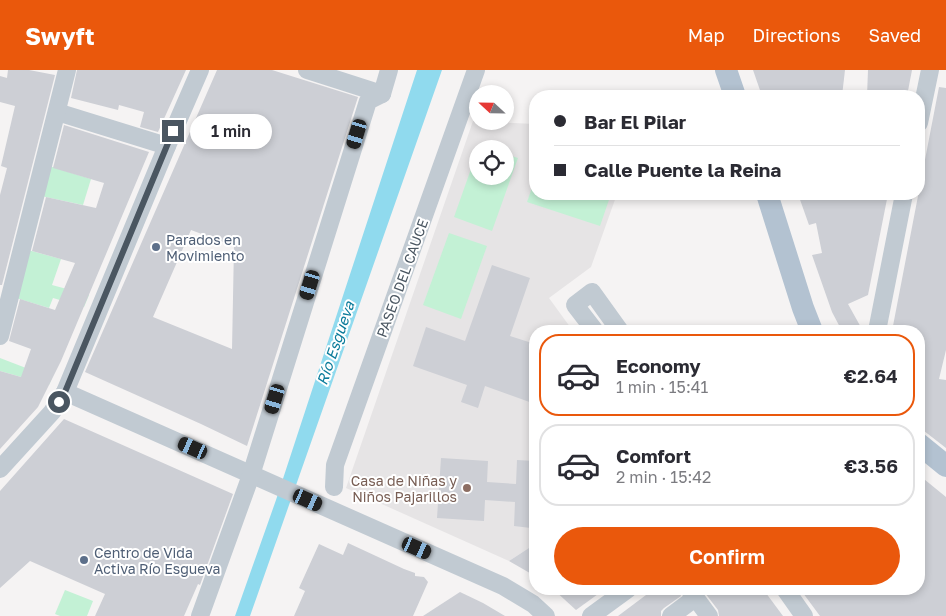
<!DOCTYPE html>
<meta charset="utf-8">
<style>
:root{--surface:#fff;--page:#f2f2f3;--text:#2b2b33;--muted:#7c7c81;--line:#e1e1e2;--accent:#ea580c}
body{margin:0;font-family:"Golos Text",sans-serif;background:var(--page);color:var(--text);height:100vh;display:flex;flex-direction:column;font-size:19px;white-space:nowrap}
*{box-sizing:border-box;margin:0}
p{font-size:16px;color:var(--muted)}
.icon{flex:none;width:28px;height:28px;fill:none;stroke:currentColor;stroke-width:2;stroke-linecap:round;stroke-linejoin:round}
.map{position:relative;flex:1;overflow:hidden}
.panel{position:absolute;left:529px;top:255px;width:396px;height:270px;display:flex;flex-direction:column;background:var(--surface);border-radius:20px;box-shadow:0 2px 8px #0003}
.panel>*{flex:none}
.hud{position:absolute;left:529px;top:20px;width:396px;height:110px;border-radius:20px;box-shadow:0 2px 8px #0003;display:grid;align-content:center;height:110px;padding:0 25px;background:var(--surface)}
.needle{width:32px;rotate:292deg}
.tools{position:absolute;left:469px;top:15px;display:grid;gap:10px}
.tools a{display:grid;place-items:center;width:45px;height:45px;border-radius:50%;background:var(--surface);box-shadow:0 2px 8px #0003;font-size:25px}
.end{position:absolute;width:22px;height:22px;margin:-11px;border:6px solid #4a5661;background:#fff;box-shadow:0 0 0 2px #fff}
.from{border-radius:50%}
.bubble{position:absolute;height:35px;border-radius:18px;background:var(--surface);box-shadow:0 2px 8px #0003;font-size:16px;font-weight:600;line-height:35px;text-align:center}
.car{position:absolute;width:15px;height:30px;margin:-15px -8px;border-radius:6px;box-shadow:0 0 4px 1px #0007;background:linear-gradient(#222 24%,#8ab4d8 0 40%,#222 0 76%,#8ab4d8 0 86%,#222 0)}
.hud b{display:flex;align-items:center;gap:18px;height:48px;font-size:19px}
.hud b+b{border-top:1px solid var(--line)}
.hud i{width:12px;height:12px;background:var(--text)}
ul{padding:9px 0 0;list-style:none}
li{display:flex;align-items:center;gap:15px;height:82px;margin:0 10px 8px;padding:0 15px;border:2px solid var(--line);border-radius:20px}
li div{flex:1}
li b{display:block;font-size:19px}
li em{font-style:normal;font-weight:600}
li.selected{border-color:var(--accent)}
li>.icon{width:45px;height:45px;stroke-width:1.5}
.primary-button{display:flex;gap:10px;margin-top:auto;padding:10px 25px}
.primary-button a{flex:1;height:58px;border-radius:30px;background:var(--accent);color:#fff;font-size:20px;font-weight:600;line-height:58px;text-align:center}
header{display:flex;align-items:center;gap:30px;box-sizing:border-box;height:70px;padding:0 25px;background:var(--accent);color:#fff}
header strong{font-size:24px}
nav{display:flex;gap:28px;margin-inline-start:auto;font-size:18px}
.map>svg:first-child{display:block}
</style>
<header>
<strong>Swyft</strong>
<nav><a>Map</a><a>Directions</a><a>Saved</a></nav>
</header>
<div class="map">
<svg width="946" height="546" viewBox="0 0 946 546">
<rect width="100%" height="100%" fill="#f5f3f3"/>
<path fill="#e6e4e5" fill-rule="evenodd" d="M473 51 535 54V124H617L591 197 549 228 573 261H535V474L509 491 346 418ZM478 79H505V106H478Z"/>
<g fill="#c3f1d5">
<polygon points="477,82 478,106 505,106 505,84 518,88 492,161 454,147"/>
<polygon points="49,96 91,109 83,135 41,126"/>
<polygon points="535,109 535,124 611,124 600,156 527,132"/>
<polygon points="449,163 487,176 461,249 423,235"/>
<polygon points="28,180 61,189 52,215 89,225 84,237 53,228 49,238 16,228"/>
<polygon points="0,288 52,308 49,315 0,301"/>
<polygon points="65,520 93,531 87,546 60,546 55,544"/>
</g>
<polygon fill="#90daee" points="417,0 442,0 250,546 235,546 276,430"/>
<g fill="#cdcfd5" fill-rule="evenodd">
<polygon points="8,0 29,0 55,5 2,215 0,215 0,125 7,98 1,96 15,36 0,32 0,6 7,8"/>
<polygon points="77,0 186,0 158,62 140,57 144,42 119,35 118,40 71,28"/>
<path d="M217 0H272L358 27 247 376 201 354 85 302ZM191 160 234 176 232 279 153 247Z"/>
<polygon points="753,0 845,0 842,26 762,26"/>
<polygon points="868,0 912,0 907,26 867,26"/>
<polygon points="939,17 946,18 946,280 939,309 946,310 946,378 919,357 919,261 892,261"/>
<polygon points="64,55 149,82 61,291 38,337 0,379 0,301 21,307 31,279 9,271 20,229 55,240 75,193 32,181 46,127 96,138 104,113 53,98"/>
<polygon points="798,124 817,124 818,126 830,124 888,124 868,225 848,234 863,261 842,261 832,242 812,185 822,183 816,153 809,155"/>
<polygon points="492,195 530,208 510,266 535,274 535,334 485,316 478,338 461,332 467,315 413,296 426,257 465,271"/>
<polygon points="64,349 233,424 200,515 198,514 184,546 95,546 105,524 30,491 0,518 0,421"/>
<polygon points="441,388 488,391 487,412 516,414 517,390 535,391 535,434 533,433 531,458 514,456 515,432 485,430 484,451 437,448"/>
<polygon points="919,405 946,427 946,546 820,546 800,519 919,519"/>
<polygon points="348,473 404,499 415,503 415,506 424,507 428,512 413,546 294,546 305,521 299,518 319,474 343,485"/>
<polygon points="535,474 535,506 509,491"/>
<polygon points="553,519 605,519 576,540"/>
<polygon points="654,519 679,519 681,526 664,538 661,541 661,546 618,546"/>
<polygon points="702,519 763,519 783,546 719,546 718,540"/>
<polygon points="460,522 483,533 505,546 423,546"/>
</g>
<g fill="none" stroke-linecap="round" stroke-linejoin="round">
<g stroke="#c1cad2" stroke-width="18">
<polyline points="307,0 382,24"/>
<polyline points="57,42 167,76"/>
<polyline points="919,53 930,0"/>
<polyline points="595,261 575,235 592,222 620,261"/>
<polyline points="877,261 904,124"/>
<polyline points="0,266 67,0"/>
<polyline points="65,322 503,516 533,534 546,546"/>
<polyline points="0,399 52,342 65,322 167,76 200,0"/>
<polyline points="334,417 335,395 476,0"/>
<polyline points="689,519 709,546"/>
<polyline points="785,519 804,546"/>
<polyline points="200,546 251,405 368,31 382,24 389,0"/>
<polyline points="591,546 628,519"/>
<polyline points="671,546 695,528"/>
</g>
<g stroke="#b3c2d1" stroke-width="22">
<polyline points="726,0 735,26"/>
<polyline points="767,124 803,238 812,261"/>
<polyline points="919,374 946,396"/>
</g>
</g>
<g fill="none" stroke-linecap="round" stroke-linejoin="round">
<polyline stroke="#4a5661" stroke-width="6" points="59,332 65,322 173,61"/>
</g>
<g fill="#5c6f8a" stroke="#fff" stroke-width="2">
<circle cx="156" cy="177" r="5"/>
<circle cx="84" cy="490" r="5"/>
</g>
<circle fill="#8d6e63" stroke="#fff" stroke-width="2" cx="467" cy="418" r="5"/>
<g text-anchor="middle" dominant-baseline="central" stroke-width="4" stroke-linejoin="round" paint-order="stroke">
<g font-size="14" fill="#4e5e75" stroke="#fff" text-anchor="start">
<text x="166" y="169">Parados en<tspan x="166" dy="16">Movimiento</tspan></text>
<text x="94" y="482">Centro de Vida<tspan x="94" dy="16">Activa Río Esgueva</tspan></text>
</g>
<g font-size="14" fill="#4a5661" stroke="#fff">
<text transform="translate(402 208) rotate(-70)">PASEO DEL CAUCE</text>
</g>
<g font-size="14" fill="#785e54" stroke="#fff" text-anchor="end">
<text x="457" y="410">Casa de Niñas y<tspan x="457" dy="16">Niños Pajarillos</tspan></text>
</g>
<g font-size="15" font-style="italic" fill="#0c7c9b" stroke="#fff">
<text transform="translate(335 273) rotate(-71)">Río Esgueva</text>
</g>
</g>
</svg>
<div class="tools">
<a><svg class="needle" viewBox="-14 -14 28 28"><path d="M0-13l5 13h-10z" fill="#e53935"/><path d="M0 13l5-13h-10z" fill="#7c7c81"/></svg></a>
<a><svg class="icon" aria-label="locate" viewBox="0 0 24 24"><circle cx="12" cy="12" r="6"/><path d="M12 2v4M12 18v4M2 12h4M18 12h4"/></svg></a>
</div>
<i class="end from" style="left:59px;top:332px"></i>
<i class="end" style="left:173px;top:61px"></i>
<div class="bubble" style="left:190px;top:44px;width:82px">1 min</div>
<i class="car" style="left:357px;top:64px;rotate:197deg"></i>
<i class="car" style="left:310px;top:215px;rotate:197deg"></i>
<i class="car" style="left:275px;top:329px;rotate:197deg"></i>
<i class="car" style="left:193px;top:378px;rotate:294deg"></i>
<i class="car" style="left:308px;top:430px;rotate:114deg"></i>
<i class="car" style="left:417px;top:478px;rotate:114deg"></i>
<div class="hud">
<b><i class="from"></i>Bar El Pilar</b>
<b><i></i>Calle Puente la Reina</b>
</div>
<section class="panel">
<ul>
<li class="selected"><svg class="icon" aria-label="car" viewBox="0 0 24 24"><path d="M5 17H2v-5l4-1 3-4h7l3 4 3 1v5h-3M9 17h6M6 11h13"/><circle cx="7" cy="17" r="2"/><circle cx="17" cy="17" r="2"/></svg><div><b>Economy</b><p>1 min · 15:41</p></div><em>€2.64</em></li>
<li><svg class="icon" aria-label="car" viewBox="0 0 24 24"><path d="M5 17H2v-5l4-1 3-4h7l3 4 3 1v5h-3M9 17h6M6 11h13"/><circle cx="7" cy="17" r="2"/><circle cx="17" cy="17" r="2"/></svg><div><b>Comfort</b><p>2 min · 15:42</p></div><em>€3.56</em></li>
</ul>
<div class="primary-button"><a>Confirm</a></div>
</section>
</div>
